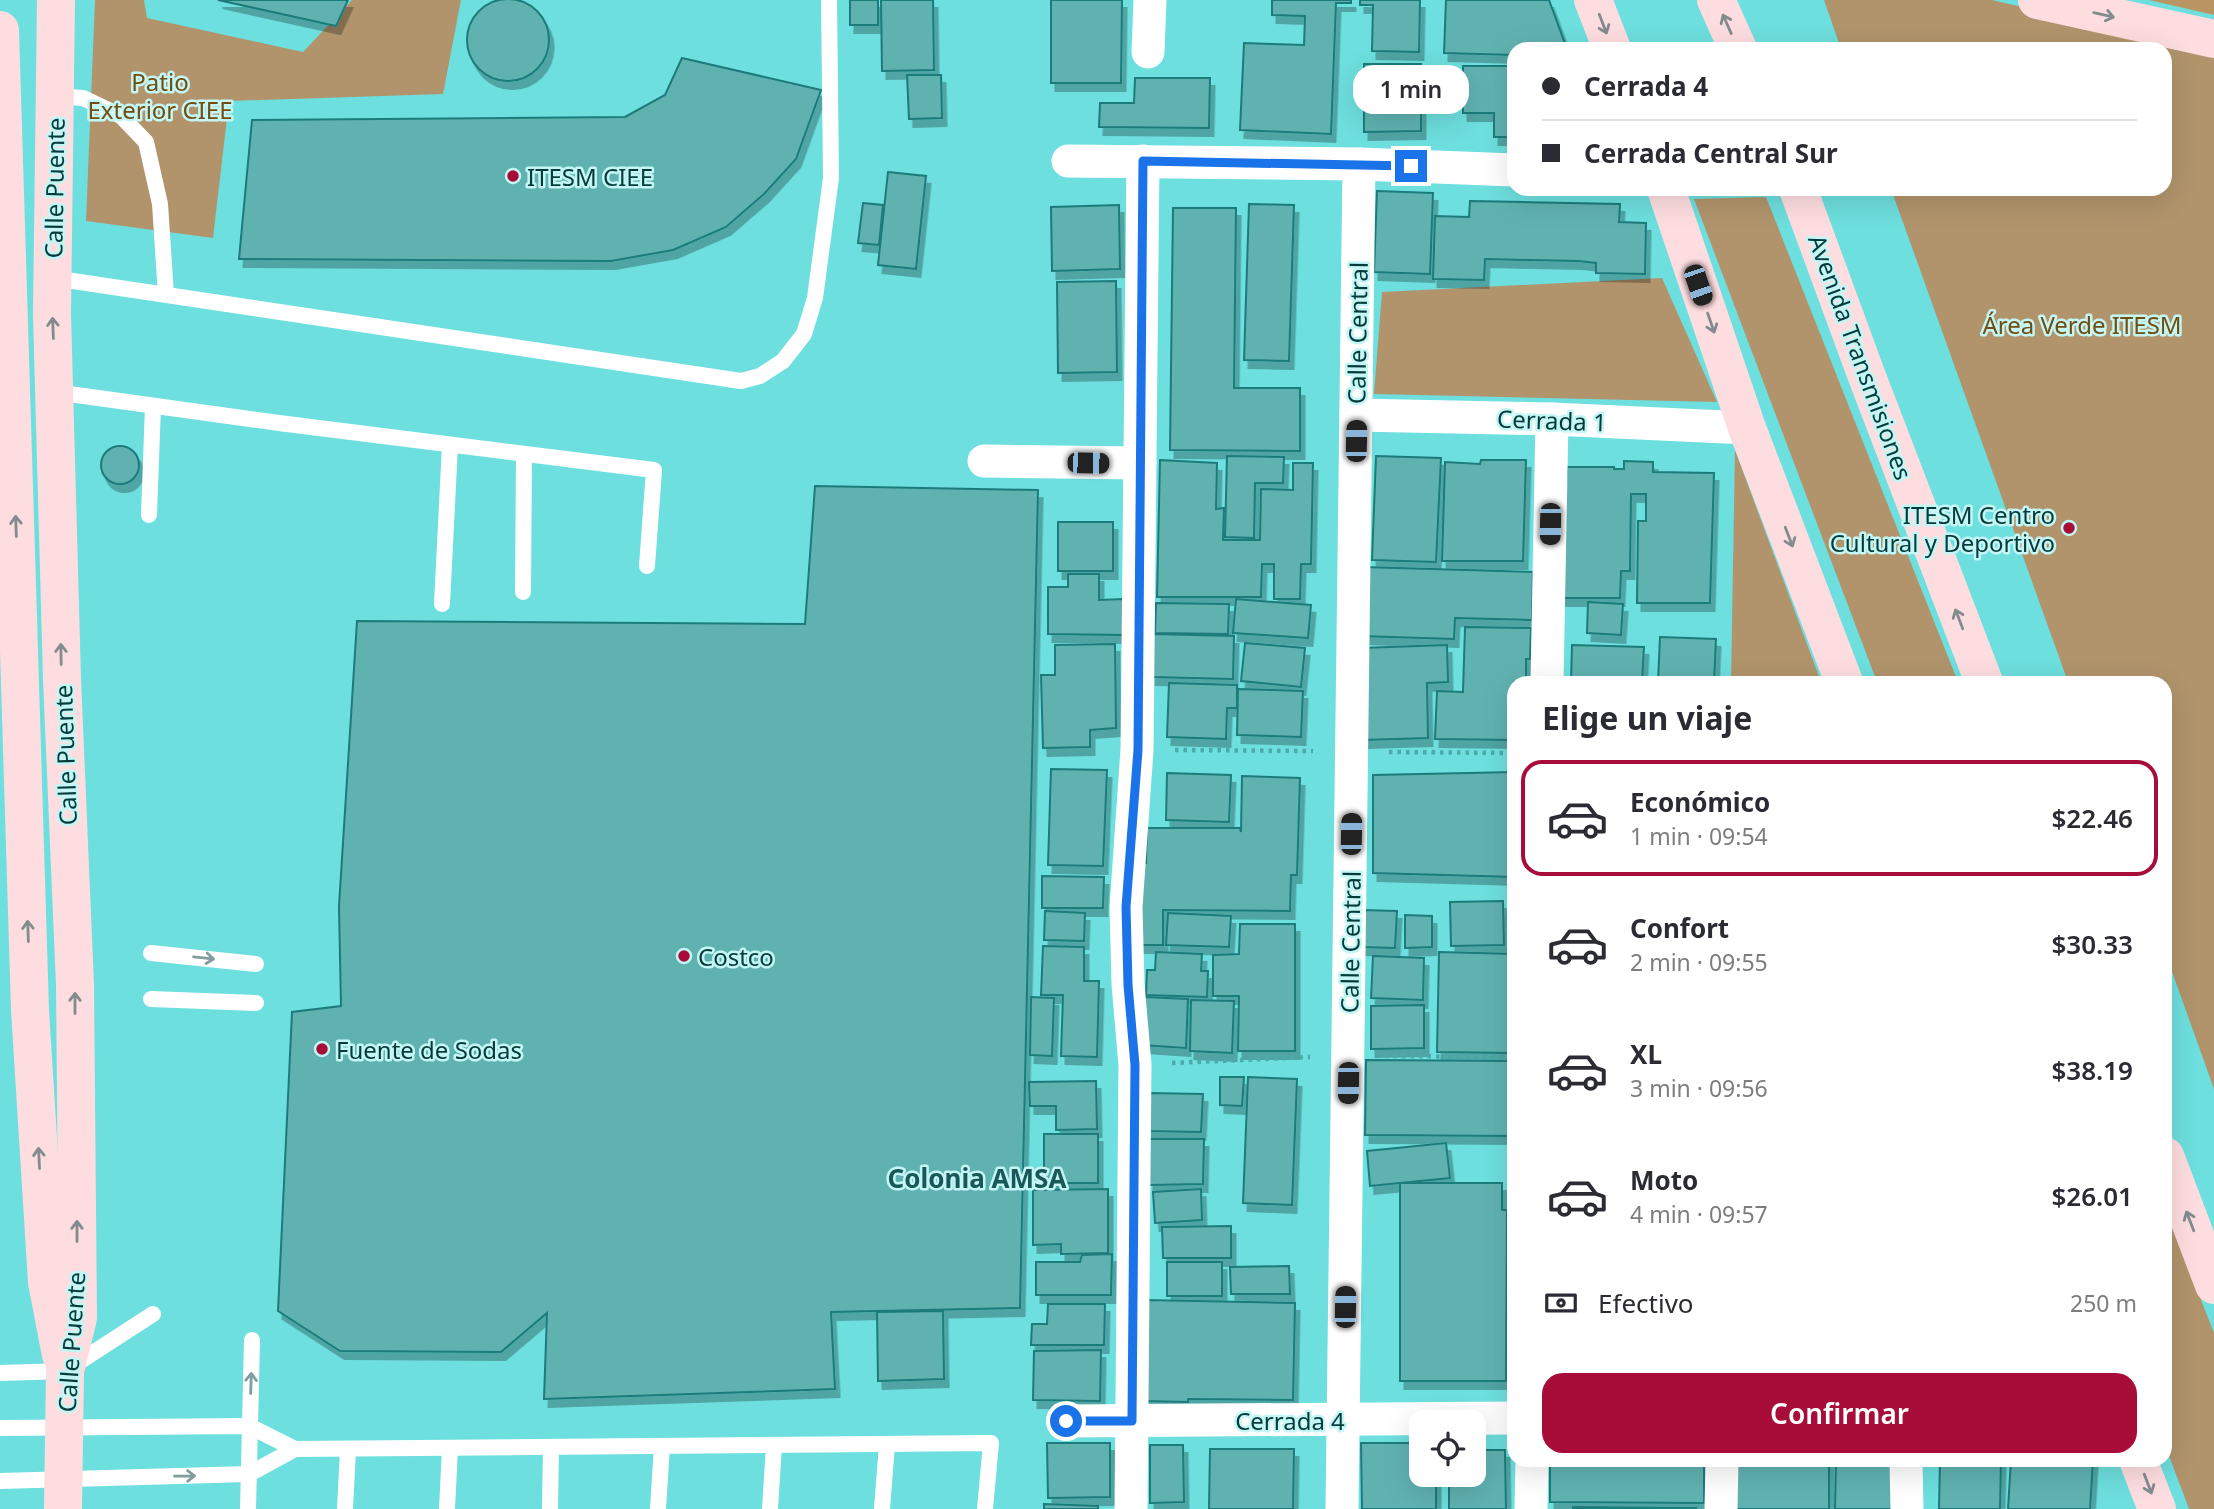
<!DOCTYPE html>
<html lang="es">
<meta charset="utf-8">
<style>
:root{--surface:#fff;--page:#f7f7f7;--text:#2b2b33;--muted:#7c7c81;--line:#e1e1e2;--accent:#a70d38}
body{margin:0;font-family:"Noto Sans",sans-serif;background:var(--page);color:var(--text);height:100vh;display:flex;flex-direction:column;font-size:26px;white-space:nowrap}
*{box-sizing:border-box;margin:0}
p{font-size:23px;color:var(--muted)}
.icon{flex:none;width:38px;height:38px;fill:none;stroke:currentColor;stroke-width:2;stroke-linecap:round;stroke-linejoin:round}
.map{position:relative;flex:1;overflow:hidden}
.sheet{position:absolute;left:1507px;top:676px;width:665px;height:791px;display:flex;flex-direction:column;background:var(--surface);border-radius:21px;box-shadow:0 7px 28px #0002}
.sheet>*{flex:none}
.guide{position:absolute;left:1507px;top:42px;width:665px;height:154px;border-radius:21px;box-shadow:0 7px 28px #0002;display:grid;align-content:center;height:154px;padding:0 35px;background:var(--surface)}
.controls{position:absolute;left:1409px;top:1410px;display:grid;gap:14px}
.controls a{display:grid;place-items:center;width:77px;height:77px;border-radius:14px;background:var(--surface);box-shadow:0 7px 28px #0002;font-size:35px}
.end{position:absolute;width:32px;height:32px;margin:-16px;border:9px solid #1a73e8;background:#fff;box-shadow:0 0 0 4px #fff}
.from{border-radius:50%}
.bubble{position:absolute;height:49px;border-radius:21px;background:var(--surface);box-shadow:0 7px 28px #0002;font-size:23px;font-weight:600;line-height:49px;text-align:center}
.car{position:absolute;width:21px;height:42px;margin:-21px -10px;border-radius:9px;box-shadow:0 0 5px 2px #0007;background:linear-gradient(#222 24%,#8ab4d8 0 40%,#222 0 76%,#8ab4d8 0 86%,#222 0)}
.guide b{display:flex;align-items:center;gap:24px;height:66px;font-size:26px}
.guide b+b{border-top:2px solid var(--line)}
.guide i{width:18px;height:18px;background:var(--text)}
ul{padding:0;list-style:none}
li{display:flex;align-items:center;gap:21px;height:116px;margin:0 14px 10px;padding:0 21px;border:4px solid transparent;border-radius:21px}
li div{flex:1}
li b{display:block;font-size:26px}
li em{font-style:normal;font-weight:600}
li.selected{border-color:var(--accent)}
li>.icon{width:63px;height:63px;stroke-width:1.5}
h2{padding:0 35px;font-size:32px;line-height:84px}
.pay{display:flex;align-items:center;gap:18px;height:77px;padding:0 35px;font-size:26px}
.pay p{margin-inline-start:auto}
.action{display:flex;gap:14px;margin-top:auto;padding:14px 35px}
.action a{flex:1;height:80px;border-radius:21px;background:var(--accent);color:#fff;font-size:28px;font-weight:600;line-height:80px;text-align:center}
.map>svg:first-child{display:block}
</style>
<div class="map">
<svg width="2214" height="1509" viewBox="0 0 2214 1509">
<defs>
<filter id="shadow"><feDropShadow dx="4.5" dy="8" stdDeviation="0" flood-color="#0004"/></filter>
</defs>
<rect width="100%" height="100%" fill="#6ddfde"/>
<g fill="#b1946c">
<polygon points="95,0 144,0 147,18 303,52 352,0 461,0 443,94 229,101 213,238 86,221"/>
<polygon points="1824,0 1992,0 2214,52 2214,1089 2165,952 2165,682 2068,682 1891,189 2165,189 2165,49 1841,49"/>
<polygon points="1766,197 1958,682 1877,682 1694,199"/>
<polygon points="1662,278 1717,402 1374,394 1382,292"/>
<polygon points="1735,450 1821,682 1731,682"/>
<polygon points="2165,1208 2214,1333 2214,1509 2189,1509 2165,1445"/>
</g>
<polygon fill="#b99562" points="2149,0 2214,0 2214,15"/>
<g fill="#60b2b1" stroke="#1d7b7b" stroke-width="2" filter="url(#shadow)">
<circle cx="508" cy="40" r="41"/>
<polygon points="218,0 348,0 336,26"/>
<rect x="850" y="0" width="28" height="25"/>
<polygon points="881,0 933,0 934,70 882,71"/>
<polygon points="1051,0 1122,0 1121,83 1051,83"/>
<polygon points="1272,0 1351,0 1351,3 1336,3 1331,134 1240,130 1244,43 1304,45 1305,16 1272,15"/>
<polygon points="1360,0 1420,0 1419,52 1372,51 1373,5 1360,5"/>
<polygon points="1446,0 1549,0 1567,49 1514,49 1514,55 1444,53"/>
<polygon points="682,58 821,90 796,159 764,194 726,227 673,250 611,261 239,259 252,120 625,117 665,95"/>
<polygon points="1364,64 1421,64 1421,131 1364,132"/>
<polygon points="1463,66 1511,66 1514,137 1494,137 1494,113 1463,113"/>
<polygon points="907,75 941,75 942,118 909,119"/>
<polygon points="1135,78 1210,78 1209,128 1099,127 1100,103 1134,103"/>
<polygon points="888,172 926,176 916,269 878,265"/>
<polygon points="1377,191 1433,193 1430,274 1374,272"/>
<polygon points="1470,201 1620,204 1619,222 1646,223 1645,274 1596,273 1596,263 1578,261 1485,259 1484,280 1433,279 1435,216 1469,217"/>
<polygon points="863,203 883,205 879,245 858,243"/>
<polygon points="1249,204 1294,205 1289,361 1244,360"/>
<polygon points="1119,205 1120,269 1052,271 1051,207"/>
<polygon points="1173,208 1236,208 1234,388 1300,388 1300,451 1170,450"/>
<polygon points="1116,281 1117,372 1058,373 1057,282"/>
<circle cx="120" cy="465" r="19"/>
<polygon points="1227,456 1284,457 1283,483 1255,483 1254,538 1225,537"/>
<polygon points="1376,456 1441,458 1436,562 1372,560"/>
<polygon points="1160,460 1217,463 1216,509 1224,508 1223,540 1260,540 1261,489 1293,490 1293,463 1313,463 1311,564 1301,564 1300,599 1274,599 1274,564 1262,564 1261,597 1157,597"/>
<polygon points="1481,460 1526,460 1523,561 1442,561 1445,462 1480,464"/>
<polygon points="1624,461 1653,462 1653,472 1714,473 1710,603 1637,603 1638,521 1646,521 1646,494 1631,494 1630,571 1621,571 1620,598 1559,598 1567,467 1614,467 1614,469 1624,469"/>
<polygon points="815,486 1038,490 1020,1308 831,1312 835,1389 544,1399 547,1313 501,1352 340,1351 278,1311 292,1012 341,1006 339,906 357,621 805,624"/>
<rect x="1058" y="522" width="55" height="49"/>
<polygon points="1362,567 1533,572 1532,620 1455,618 1454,639 1360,636"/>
<polygon points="1068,574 1099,574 1099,600 1124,599 1123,635 1048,634 1048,587 1068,587"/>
<polygon points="1236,599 1311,605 1308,638 1233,633"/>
<polygon points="1588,602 1623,604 1621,635 1587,633"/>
<polygon points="1156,603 1229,604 1228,634 1155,633"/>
<polygon points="1465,627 1531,628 1530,659 1526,659 1526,682 1514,682 1514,740 1435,739 1437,691 1463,692"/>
<polygon points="1153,634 1234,636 1233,679 1151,677"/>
<polygon points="1660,637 1716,639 1714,682 1658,682"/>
<polygon points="1245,643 1305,648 1301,687 1241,681"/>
<polygon points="1115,644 1116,728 1090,730 1090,747 1043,748 1041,675 1055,675 1055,645"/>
<polygon points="1447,645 1448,682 1427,683 1428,738 1363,740 1361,648"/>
<polygon points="1572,645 1644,647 1642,682 1571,682"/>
<polygon points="1169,683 1237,685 1237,708 1227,708 1226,739 1167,737"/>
<polygon points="1238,689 1303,691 1301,737 1237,735"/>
<polygon points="1051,769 1107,770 1103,866 1048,865"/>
<polygon points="1514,772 1514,877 1373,873 1373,775"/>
<polygon points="1167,773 1231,775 1229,822 1166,820"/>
<polygon points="1242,776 1300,778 1297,875 1291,875 1290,911 1163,910 1163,945 1130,945 1136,863 1146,863 1147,828 1240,828 1241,832"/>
<polygon points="1042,876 1104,877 1103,908 1042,908"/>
<polygon points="1503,901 1504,945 1451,946 1450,902"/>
<polygon points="1361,910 1397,911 1395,948 1360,947"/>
<polygon points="1045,911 1085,913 1084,941 1044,940"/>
<polygon points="1168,913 1231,916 1229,947 1166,945"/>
<polygon points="1405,915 1432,916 1432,947 1405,948"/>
<polygon points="1240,924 1295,924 1295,1051 1238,1051 1239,996 1213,996 1213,955 1239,954"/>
<polygon points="1043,946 1084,947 1084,981 1099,981 1097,1057 1061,1056 1063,995 1041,995"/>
<polygon points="1156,952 1202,954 1201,971 1208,971 1207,997 1146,995 1147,970 1155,970"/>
<polygon points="1439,952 1514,954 1513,1053 1437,1052"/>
<polygon points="1373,956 1424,958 1423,1000 1371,998"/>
<polygon points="1031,997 1054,998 1052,1056 1030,1055"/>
<polygon points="1145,997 1188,999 1186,1048 1142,1045"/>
<polygon points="1191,1000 1234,1001 1232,1053 1190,1051"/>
<polygon points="1424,1005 1424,1048 1371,1049 1371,1006"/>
<polygon points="1366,1060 1514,1061 1513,1136 1365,1135"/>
<polygon points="1220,1077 1244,1077 1242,1106 1220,1105"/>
<polygon points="1248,1077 1297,1079 1292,1205 1243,1203"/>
<polygon points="1096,1081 1097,1129 1056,1130 1056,1106 1030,1106 1029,1082"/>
<polygon points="1148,1093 1203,1094 1201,1132 1147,1131"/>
<rect x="1044" y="1134" width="54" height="49"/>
<polygon points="1149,1139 1204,1139 1203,1184 1149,1185"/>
<polygon points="1446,1143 1450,1178 1370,1186 1367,1151"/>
<polygon points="1400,1183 1502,1183 1502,1210 1507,1210 1506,1381 1400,1381"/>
<polygon points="1108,1189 1108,1253 1061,1254 1061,1244 1033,1245 1033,1190"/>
<polygon points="1201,1189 1202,1220 1155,1223 1153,1192"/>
<polygon points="1231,1226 1231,1258 1163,1258 1162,1227"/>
<polygon points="1112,1254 1111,1295 1036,1295 1036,1262 1080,1262 1082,1255"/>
<rect x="1167" y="1262" width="55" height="34"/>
<polygon points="1289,1266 1290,1294 1231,1294 1230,1267"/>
<polygon points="1145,1300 1295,1303 1293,1400 1188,1399 1188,1402 1143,1401"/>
<polygon points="1048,1304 1105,1304 1104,1345 1031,1345 1032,1324 1047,1324"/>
<polygon points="943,1311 944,1379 878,1381 877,1312"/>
<polygon points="1101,1350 1100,1401 1033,1400 1034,1351"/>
<polygon points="1047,1443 1110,1443 1110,1497 1048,1498"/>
<polygon points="1361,1443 1421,1443 1421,1475 1436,1475 1436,1509 1362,1509"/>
<polygon points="1150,1445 1183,1445 1184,1502 1150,1503"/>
<polygon points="1210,1449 1294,1449 1293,1509 1209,1509"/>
<polygon points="1474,1450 1505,1450 1506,1509 1449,1509 1449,1475 1474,1475"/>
<polygon points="1550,1460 1704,1460 1704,1503 1550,1502"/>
<polygon points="1729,1460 1829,1460 1829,1509 1728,1509"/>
<polygon points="1836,1460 1895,1460 1894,1509 1835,1509"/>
<polygon points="1940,1460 2001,1460 2000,1509 1939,1509"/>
<polygon points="2011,1460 2093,1460 2090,1509 2008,1509"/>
<polygon points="1044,1504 1098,1506 1098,1509 1044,1509"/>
<polygon points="1573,1507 1697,1508 1573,1509"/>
</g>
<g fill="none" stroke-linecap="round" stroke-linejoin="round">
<g stroke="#4cabaa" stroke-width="4.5" stroke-dasharray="3.5 5" stroke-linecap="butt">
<polyline points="1175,750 1313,751"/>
<polyline points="1389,752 1514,753"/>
<polyline points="1385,1056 1514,1057"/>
<polyline points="1172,1063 1310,1057"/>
</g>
<g stroke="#fff" stroke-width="16">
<polyline points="55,96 83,98 121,116 146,142 160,204 166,295"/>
<polyline points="53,278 741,381 760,376 783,361 804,334 815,298 831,178 829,0"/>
<polyline points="55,392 279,423 654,470 647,566"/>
<polyline points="149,515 153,406"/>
<polyline points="523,592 524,454"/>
<polyline points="442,604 450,445"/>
<polyline points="151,953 256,964"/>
<polyline points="151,999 256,1003"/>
<polyline points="0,1373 65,1371 153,1314"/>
<polyline points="0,1428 249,1426 295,1449"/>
<polyline points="0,1481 249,1474 295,1449 991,1443 985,1509"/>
<polyline points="248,1509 252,1340"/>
<polyline points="345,1509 348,1449"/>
<polyline points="447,1509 450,1448"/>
<polyline points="550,1509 551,1447"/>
<polyline points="658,1509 662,1446"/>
<polyline points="770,1509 774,1445"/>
<polyline points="882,1509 887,1444"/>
</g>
<g stroke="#fff" stroke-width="33">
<polyline points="1148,52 1150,0"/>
<polyline points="1068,161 1359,164 1514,170"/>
<polyline points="1356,415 1552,419 1747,428"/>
<polyline points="984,461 1140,463"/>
<polyline points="1547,682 1552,419"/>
<polyline points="1066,1421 1514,1418"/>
<polyline points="1906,1460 1907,1509"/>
<polyline points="1131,1509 1135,1065 1128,984 1126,907 1137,750 1143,161"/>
<polyline points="1342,1509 1359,164"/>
<polyline points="1531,1509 1532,1460"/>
<polyline points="1721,1509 1722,1460"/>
</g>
<g stroke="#fedde0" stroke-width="38">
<polyline points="56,0 52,314 62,679 75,985 78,1318 65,1371 63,1509"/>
<polyline points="1593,0 1612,49"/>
<polyline points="1716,0 1738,49"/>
<polyline points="2037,0 2214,39"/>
<polyline points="0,30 30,1010 47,1282 61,1355"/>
<polyline points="1666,189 1747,428 1844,682"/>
<polyline points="1798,189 1866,374 1984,682"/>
<polyline points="2165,1156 2214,1285"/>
<polyline points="2138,1460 2157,1509"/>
</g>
</g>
<defs><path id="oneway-shaft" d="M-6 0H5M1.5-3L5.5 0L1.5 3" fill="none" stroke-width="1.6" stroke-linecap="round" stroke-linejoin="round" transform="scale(1.75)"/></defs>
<g stroke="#828c8e">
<use href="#oneway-shaft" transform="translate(2104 15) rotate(13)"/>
<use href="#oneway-shaft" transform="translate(1603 24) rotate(69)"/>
<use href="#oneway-shaft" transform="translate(1727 24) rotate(-114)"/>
<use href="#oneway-shaft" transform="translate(1711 323) rotate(71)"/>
<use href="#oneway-shaft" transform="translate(53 328) rotate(-92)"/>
<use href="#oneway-shaft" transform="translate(16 526) rotate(-92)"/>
<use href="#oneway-shaft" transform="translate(1789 537) rotate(69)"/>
<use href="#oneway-shaft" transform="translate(1959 619) rotate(-111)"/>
<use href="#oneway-shaft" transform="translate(61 654) rotate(-91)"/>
<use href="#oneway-shaft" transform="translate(28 931) rotate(-92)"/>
<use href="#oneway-shaft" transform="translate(75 1003) rotate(-90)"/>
<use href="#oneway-shaft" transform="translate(39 1158) rotate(-93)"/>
<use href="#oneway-shaft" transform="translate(2190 1221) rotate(-111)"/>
<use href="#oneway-shaft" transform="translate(77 1231) rotate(-90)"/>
<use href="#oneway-shaft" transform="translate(2148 1484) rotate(69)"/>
</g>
<g stroke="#829d9d">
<use href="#oneway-shaft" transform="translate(204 958) rotate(6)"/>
<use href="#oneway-shaft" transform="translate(251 1383) rotate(-88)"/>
<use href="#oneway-shaft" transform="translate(185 1476) rotate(-1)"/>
</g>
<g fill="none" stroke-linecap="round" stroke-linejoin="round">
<polyline stroke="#1a73e8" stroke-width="9" points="1066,1421 1132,1421 1135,1065 1128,985 1126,907 1138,750 1143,161 1411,166"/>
</g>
<g fill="#a70d38" stroke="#c3f6f5" stroke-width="2.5">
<circle cx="513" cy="176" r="7"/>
<circle cx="2069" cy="528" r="7"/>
<circle cx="684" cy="956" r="7"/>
<circle cx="322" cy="1049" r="7"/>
</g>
<g text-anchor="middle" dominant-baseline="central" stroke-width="5" stroke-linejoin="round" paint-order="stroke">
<g font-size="24" fill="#724d0f" stroke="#c3f6f5">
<text x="160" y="81">Patio<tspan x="160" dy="28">Exterior CIEE</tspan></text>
<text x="2082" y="324">Área Verde ITESM</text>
</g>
<g font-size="24" fill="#053b3b" stroke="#c3f6f5" text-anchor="start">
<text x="527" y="176">ITESM CIEE</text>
<text x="2055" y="514" text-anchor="end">ITESM Centro<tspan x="2055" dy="28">Cultural y Deportivo</tspan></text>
<text x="698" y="956">Costco</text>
<text x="336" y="1049">Fuente de Sodas</text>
</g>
<g font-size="24" fill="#053b3b" stroke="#c3f6f5">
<text transform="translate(54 188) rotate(-89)">Calle Puente</text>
<text transform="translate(1357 333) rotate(-89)">Calle Central</text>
<text transform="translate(1861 357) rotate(70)">Avenida Transmisiones</text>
<text transform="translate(1552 420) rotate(2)">Cerrada 1</text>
<text transform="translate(65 755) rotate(-92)">Calle Puente</text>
<text transform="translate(1350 942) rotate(-89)">Calle Central</text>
<text transform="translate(71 1342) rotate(-86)">Calle Puente</text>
<text x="1290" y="1420">Cerrada 4</text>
</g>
<g font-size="26" font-weight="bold" fill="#195858" stroke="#c3f6f5">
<text x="977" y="1178">Colonia AMSA</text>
</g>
</g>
</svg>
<div class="controls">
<a><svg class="icon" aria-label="locate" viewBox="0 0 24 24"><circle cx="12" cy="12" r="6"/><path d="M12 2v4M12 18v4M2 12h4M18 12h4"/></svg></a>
</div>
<i class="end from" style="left:1066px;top:1421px"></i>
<i class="end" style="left:1411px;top:166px"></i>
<div class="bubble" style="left:1353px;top:65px;width:116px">1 min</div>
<i class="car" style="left:1698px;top:285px;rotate:161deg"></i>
<i class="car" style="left:1356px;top:441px;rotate:1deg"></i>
<i class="car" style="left:1088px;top:463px;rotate:91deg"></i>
<i class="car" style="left:1550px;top:524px;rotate:181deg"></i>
<i class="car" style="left:1351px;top:834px;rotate:1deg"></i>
<i class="car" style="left:1348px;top:1083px;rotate:181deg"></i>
<i class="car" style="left:1345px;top:1307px;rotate:1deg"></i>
<div class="guide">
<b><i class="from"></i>Cerrada 4</b>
<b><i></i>Cerrada Central Sur</b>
</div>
<section class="sheet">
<h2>Elige un viaje</h2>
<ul>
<li class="selected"><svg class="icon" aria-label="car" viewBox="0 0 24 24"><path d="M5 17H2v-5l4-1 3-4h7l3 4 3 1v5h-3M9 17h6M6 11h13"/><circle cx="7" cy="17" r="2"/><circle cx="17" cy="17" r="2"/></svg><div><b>Económico</b><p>1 min · 09:54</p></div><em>$22.46</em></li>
<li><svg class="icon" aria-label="car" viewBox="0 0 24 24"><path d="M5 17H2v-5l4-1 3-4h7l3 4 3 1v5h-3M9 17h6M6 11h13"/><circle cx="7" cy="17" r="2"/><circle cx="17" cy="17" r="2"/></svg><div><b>Confort</b><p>2 min · 09:55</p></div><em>$30.33</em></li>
<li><svg class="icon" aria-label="car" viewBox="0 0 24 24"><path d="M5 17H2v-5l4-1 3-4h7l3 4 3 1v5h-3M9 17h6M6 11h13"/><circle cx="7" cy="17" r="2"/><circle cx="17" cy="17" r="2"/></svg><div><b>XL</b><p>3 min · 09:56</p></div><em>$38.19</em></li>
<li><svg class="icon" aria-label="car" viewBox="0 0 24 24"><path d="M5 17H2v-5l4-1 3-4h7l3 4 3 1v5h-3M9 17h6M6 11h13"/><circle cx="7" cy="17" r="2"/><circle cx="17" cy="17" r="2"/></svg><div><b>Moto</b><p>4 min · 09:57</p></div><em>$26.01</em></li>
</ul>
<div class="pay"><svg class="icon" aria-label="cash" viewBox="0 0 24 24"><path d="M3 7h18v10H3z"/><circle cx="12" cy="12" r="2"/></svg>Efectivo<p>250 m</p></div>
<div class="action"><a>Confirmar</a></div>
</section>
</div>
